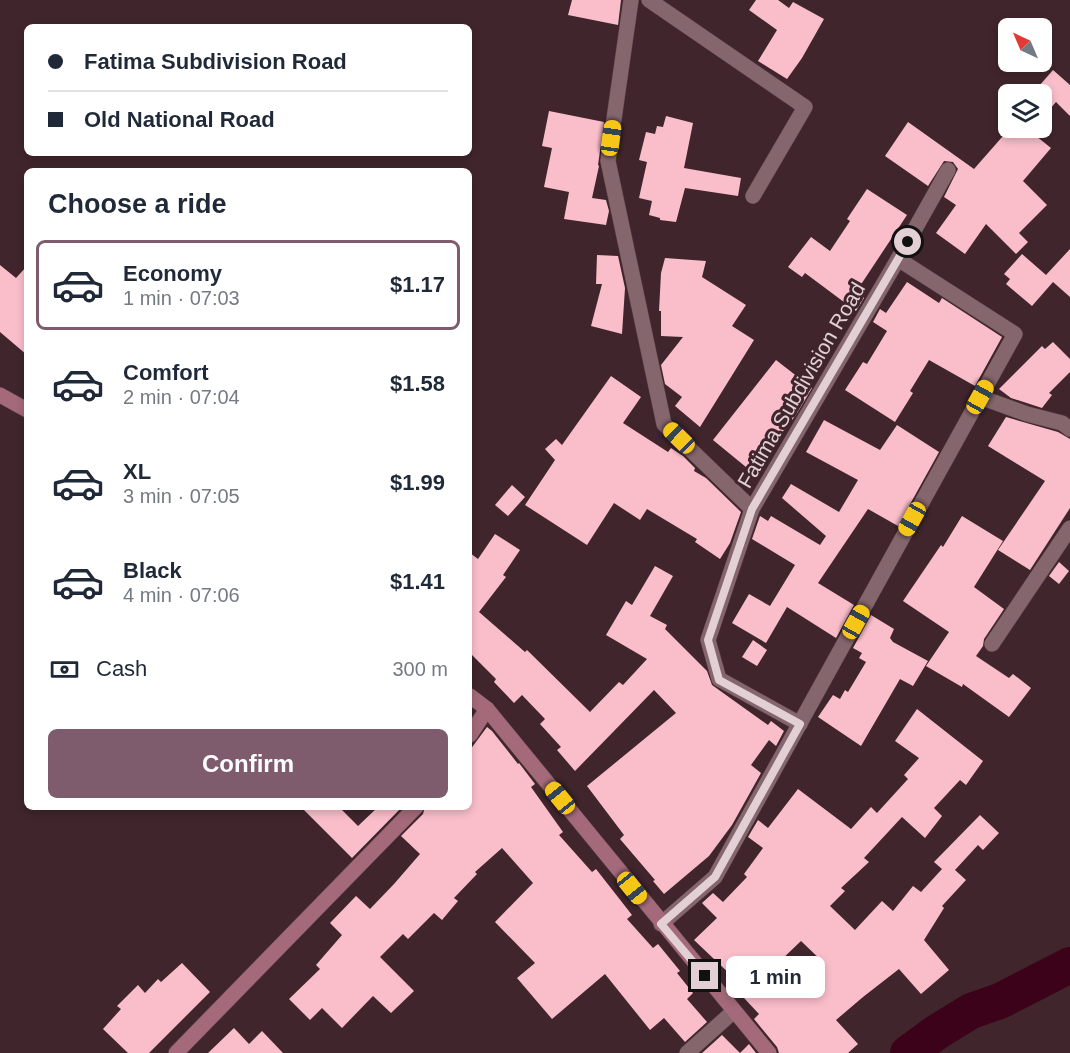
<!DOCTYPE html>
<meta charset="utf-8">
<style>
:root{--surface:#fff;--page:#f6f6f7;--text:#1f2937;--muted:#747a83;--line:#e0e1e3;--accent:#7e5c6d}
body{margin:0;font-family:Helvetica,sans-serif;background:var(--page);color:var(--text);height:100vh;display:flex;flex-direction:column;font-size:22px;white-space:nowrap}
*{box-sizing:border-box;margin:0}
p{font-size:20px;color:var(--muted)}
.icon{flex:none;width:33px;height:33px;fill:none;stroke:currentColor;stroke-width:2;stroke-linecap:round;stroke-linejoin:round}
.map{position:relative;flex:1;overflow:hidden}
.side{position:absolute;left:24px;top:168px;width:448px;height:642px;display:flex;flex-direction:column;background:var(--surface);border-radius:9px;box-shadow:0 3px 9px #0003}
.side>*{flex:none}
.top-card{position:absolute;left:24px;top:24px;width:448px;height:132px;border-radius:9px;box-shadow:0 3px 9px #0003;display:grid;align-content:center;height:132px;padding:0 24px;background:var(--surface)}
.needle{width:39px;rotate:316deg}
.buttons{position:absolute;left:998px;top:18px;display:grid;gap:12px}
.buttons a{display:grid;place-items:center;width:54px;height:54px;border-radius:9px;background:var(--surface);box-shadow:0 3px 9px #0003;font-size:30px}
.end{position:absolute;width:27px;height:27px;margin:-14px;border:8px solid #e2d0d4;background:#111;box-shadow:0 0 0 3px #111}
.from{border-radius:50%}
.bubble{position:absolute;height:42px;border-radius:9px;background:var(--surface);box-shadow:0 3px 9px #0003;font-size:20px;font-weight:700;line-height:42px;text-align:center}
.car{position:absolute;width:18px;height:36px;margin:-18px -9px;border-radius:8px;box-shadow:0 0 4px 2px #0007;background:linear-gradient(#f5c518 24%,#345 0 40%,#f5c518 0 76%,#345 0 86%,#f5c518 0)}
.top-card b{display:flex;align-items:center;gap:21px;height:57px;font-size:22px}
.top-card b+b{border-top:2px solid var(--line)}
.top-card i{width:15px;height:15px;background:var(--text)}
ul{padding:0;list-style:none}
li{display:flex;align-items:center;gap:18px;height:90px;margin:0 12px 9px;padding:0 12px;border:3px solid transparent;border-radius:9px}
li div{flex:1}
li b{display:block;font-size:22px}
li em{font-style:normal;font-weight:700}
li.selected{border-color:var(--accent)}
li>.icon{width:54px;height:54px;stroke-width:1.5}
h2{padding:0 24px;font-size:27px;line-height:72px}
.pay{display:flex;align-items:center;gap:15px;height:66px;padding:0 24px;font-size:22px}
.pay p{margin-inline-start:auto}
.button{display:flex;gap:12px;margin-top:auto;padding:12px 24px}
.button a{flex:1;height:69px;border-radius:9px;background:var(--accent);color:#fff;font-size:24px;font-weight:700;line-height:69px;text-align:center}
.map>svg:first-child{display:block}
</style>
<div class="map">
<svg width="1070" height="1053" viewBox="0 0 1070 1053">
<rect width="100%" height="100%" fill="#40252c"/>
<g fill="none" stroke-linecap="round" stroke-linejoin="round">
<polyline stroke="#3c0219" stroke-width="36" points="908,1053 937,1032 971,1011 1000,1001 1070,965"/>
</g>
<g fill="#fabecb" fill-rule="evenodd">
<polygon points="572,0 621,0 618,25 568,15"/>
<polygon points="756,0 778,0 789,8 793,2 824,19 802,58 787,79 758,61 777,30 749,10"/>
<polygon points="1053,70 1070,85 1070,116 1056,102 1041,119 1041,94 1032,94"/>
<polygon points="549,111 604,122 598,165 599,166 592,198 606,200 609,211 606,225 564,219 569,192 544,187 552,148 542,146"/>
<polygon points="666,116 693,123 684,168 741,178 738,196 685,188 676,222 660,220 660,218 649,215 652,201 639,198 647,162 639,160 646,132 655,134 657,126 663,127"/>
<polygon points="908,122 974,169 1010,128 1026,128 1051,148 1023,181 1047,205 1019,233 1028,242 1016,254 986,224 965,254 936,233 956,205 944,197 958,169 953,162 944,161 928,186 885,156"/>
<polygon points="867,189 907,215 856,292 864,298 856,311 805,273 802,277 788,267 811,237 830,251 850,221 847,219"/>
<polygon points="1070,249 1070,297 1053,282 1032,306 1006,284 1010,279 1004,274 1022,254 1046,275"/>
<polygon points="597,255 618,256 625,288 622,334 591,326 602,284 596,284"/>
<polygon points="665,258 706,261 702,277 746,305 732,326 754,340 700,427 675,406 682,397 665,384 661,365 683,337 661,336 661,311 659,311 661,273"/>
<polygon points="0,265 16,278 27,266 27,355 0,332"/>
<polygon points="907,282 939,303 942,298 1002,337 975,386 929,360 910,391 913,393 895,422 845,390 863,362 867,364 887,331 873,322 880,309 886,313"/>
<polygon points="1053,342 1070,359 1070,372 1049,393 1052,395 1042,408 1011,398 999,389 1042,346 1045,349"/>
<polygon points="776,360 812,388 796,415 776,440 779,442 752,472 713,440"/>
<polygon points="611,376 641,397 623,423 668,452 671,448 683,456 695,468 694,471 706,478 741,512 730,543 720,559 695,542 697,539 647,509 640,520 614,503 587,545 525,505 555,460 545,449 556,439 562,445"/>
<polygon points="1006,417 1058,432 1070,439 1070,508 1030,570 998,550 1045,481 988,446"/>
<polygon points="824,420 880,450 897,425 939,452 898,526 868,509 818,583 854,605 836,638 787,607 766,643 732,623 749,594 770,606 795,565 752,539 760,516 768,521 771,516 820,545 826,536 782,498 791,484 839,512 858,480 806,452"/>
<polygon points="512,485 525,497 508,516 495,505"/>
<polygon points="962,516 1003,541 974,587 1004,609 984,639 983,646 976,656 1009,678 1013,674 1031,688 1009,717 963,684 962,687 926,666 949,632 903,601 941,545 943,547"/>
<polygon points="495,534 520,550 503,575 506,577 479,612 525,652 527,650 590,712 619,682 623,685 647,659 606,635 626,601 632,605 655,566 673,576 650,616 667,625 665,629 707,671 712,685 768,725 771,721 784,731 776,746 769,740 751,765 761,773 732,825 709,856 664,894 653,881 655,880 620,839 624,835 587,786 676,713 654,690 575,771 557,750 561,747 540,724 545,719 522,695 514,703 494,682 496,679 470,653 470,553 478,559"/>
<polygon points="1059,562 1069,571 1059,584 1049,576"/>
<polygon points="871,615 894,629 890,638 893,642 928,661 913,686 900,679 861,746 818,717 833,695 840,699 845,690 848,692 866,662 859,658 862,653 853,648"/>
<polygon points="753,640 767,650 757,666 742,657"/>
<path d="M917 709 983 761 966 785 960 780 934 808 942 816 925 838 902 817 864 858 869 862 841 888 845 891 830 906 855 930 882 901 893 911 913 886 921 892 942 869 934 862 980 815 999 833 983 850 978 845 955 870 966 880 942 906 944 908 924 940 949 970 921 994 899 969 863 997 836 1020 858 1044 848 1053H779L777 1047 754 1019 759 1014 728 981 733 977 694 940 717 918 702 903 713 893 723 902 747 877 744 874 763 848 748 837 758 820 768 828 798 789 851 829 871 807 877 813 908 779 904 775 919 758 895 741ZM801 941 825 964 799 986 778 963Z"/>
<polygon points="487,727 492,731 518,764 519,763 535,784 531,787 563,832 559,835 592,872 596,869 632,915 627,919 653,948 658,944 680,971 677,973 693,993 687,999 707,1022 685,1042 664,1018 650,1030 605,974 552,1019 517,978 535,963 495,922 533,883 502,848 475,872 477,874 454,898 458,901 442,920 434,913 408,939 403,934 380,957 414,991 391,1013 373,996 342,1028 322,1008 310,1020 289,999 320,969 316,965 342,935 330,923 356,896 370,909 394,884 420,854 401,836 423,814 425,807 470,807 470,750"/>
<polygon points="301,807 339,807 358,826 378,807 402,807 352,858"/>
<polygon points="182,963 210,992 149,1053 128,1053 103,1029 121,1009 117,1006 138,985 145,993 158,979 161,982"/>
<polygon points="234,1028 249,1044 262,1031 283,1053 208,1053"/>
<polygon points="722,1035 740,1053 749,1044 756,1053 702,1053"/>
</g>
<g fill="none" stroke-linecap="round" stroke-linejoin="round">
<defs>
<g id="minor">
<polyline points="631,0 608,161 664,424 752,509"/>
<polyline points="649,0 805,107 753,196"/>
<polyline points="980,397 1027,414 1062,423 1070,429"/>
<polyline points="992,644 1070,528"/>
<polyline points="800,724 719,679 708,640 752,509 898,259 948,170"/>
<polyline points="661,924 715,877 1015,334 898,259"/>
<polyline points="687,1053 734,1011"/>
</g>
<g id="secondary">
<polyline points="0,395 27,410"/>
<polyline points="470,696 487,709 769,1053"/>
<polyline points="470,735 487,709"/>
<polyline points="176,1053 416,807"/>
</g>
</defs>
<use href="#minor" stroke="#5b444a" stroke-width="16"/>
<use href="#secondary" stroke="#5b444a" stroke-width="16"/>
<use href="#minor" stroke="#85666d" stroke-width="15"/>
<use href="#secondary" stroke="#a46a7a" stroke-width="15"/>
</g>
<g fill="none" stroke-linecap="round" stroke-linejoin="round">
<polyline stroke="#e2d0d4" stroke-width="8" points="705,976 661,924 715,877 800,724 719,680 708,640 752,509 908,242"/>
</g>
<g text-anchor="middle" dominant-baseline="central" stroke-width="6" stroke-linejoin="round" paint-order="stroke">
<g font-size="21" fill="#e2d0d4" stroke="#40252c">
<text transform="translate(801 385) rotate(-60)">Fatima Subdivision Road</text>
</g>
</g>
</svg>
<div class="buttons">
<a><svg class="needle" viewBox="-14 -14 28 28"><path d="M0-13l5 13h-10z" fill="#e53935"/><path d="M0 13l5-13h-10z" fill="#747a83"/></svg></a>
<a><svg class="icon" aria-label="layers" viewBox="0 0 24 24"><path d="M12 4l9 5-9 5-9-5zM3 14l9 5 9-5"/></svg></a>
</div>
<i class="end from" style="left:908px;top:242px"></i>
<i class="end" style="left:705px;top:976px"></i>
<div class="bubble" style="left:726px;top:956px;width:99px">1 min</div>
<i class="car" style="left:611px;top:138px;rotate:8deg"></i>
<i class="car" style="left:980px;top:397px;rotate:29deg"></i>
<i class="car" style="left:679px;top:438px;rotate:314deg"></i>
<i class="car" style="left:912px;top:519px;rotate:209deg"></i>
<i class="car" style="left:856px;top:622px;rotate:29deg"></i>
<i class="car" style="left:560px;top:798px;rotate:321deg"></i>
<i class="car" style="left:632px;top:888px;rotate:141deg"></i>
<div class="top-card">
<b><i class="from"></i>Fatima Subdivision Road</b>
<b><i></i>Old National Road</b>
</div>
<section class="side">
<h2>Choose a ride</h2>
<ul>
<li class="selected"><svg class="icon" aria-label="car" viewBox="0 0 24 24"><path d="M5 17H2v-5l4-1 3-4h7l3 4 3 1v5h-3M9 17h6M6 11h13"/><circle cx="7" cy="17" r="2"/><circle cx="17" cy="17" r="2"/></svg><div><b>Economy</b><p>1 min · 07:03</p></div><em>$1.17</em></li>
<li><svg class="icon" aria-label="car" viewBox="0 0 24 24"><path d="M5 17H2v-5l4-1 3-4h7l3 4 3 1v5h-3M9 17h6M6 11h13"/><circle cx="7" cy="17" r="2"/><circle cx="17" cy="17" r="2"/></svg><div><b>Comfort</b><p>2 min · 07:04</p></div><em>$1.58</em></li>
<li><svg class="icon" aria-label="car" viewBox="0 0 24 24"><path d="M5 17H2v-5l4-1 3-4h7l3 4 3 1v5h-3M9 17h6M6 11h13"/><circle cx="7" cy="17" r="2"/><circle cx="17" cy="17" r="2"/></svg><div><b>XL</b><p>3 min · 07:05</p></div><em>$1.99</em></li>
<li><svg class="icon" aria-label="car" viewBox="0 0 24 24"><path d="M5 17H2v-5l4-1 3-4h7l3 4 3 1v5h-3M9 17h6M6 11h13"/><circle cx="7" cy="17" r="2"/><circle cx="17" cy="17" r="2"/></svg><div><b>Black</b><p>4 min · 07:06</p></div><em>$1.41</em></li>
</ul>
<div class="pay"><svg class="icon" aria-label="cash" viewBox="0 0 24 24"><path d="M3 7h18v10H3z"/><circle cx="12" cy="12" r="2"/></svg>Cash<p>300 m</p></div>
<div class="button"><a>Confirm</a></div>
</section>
</div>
